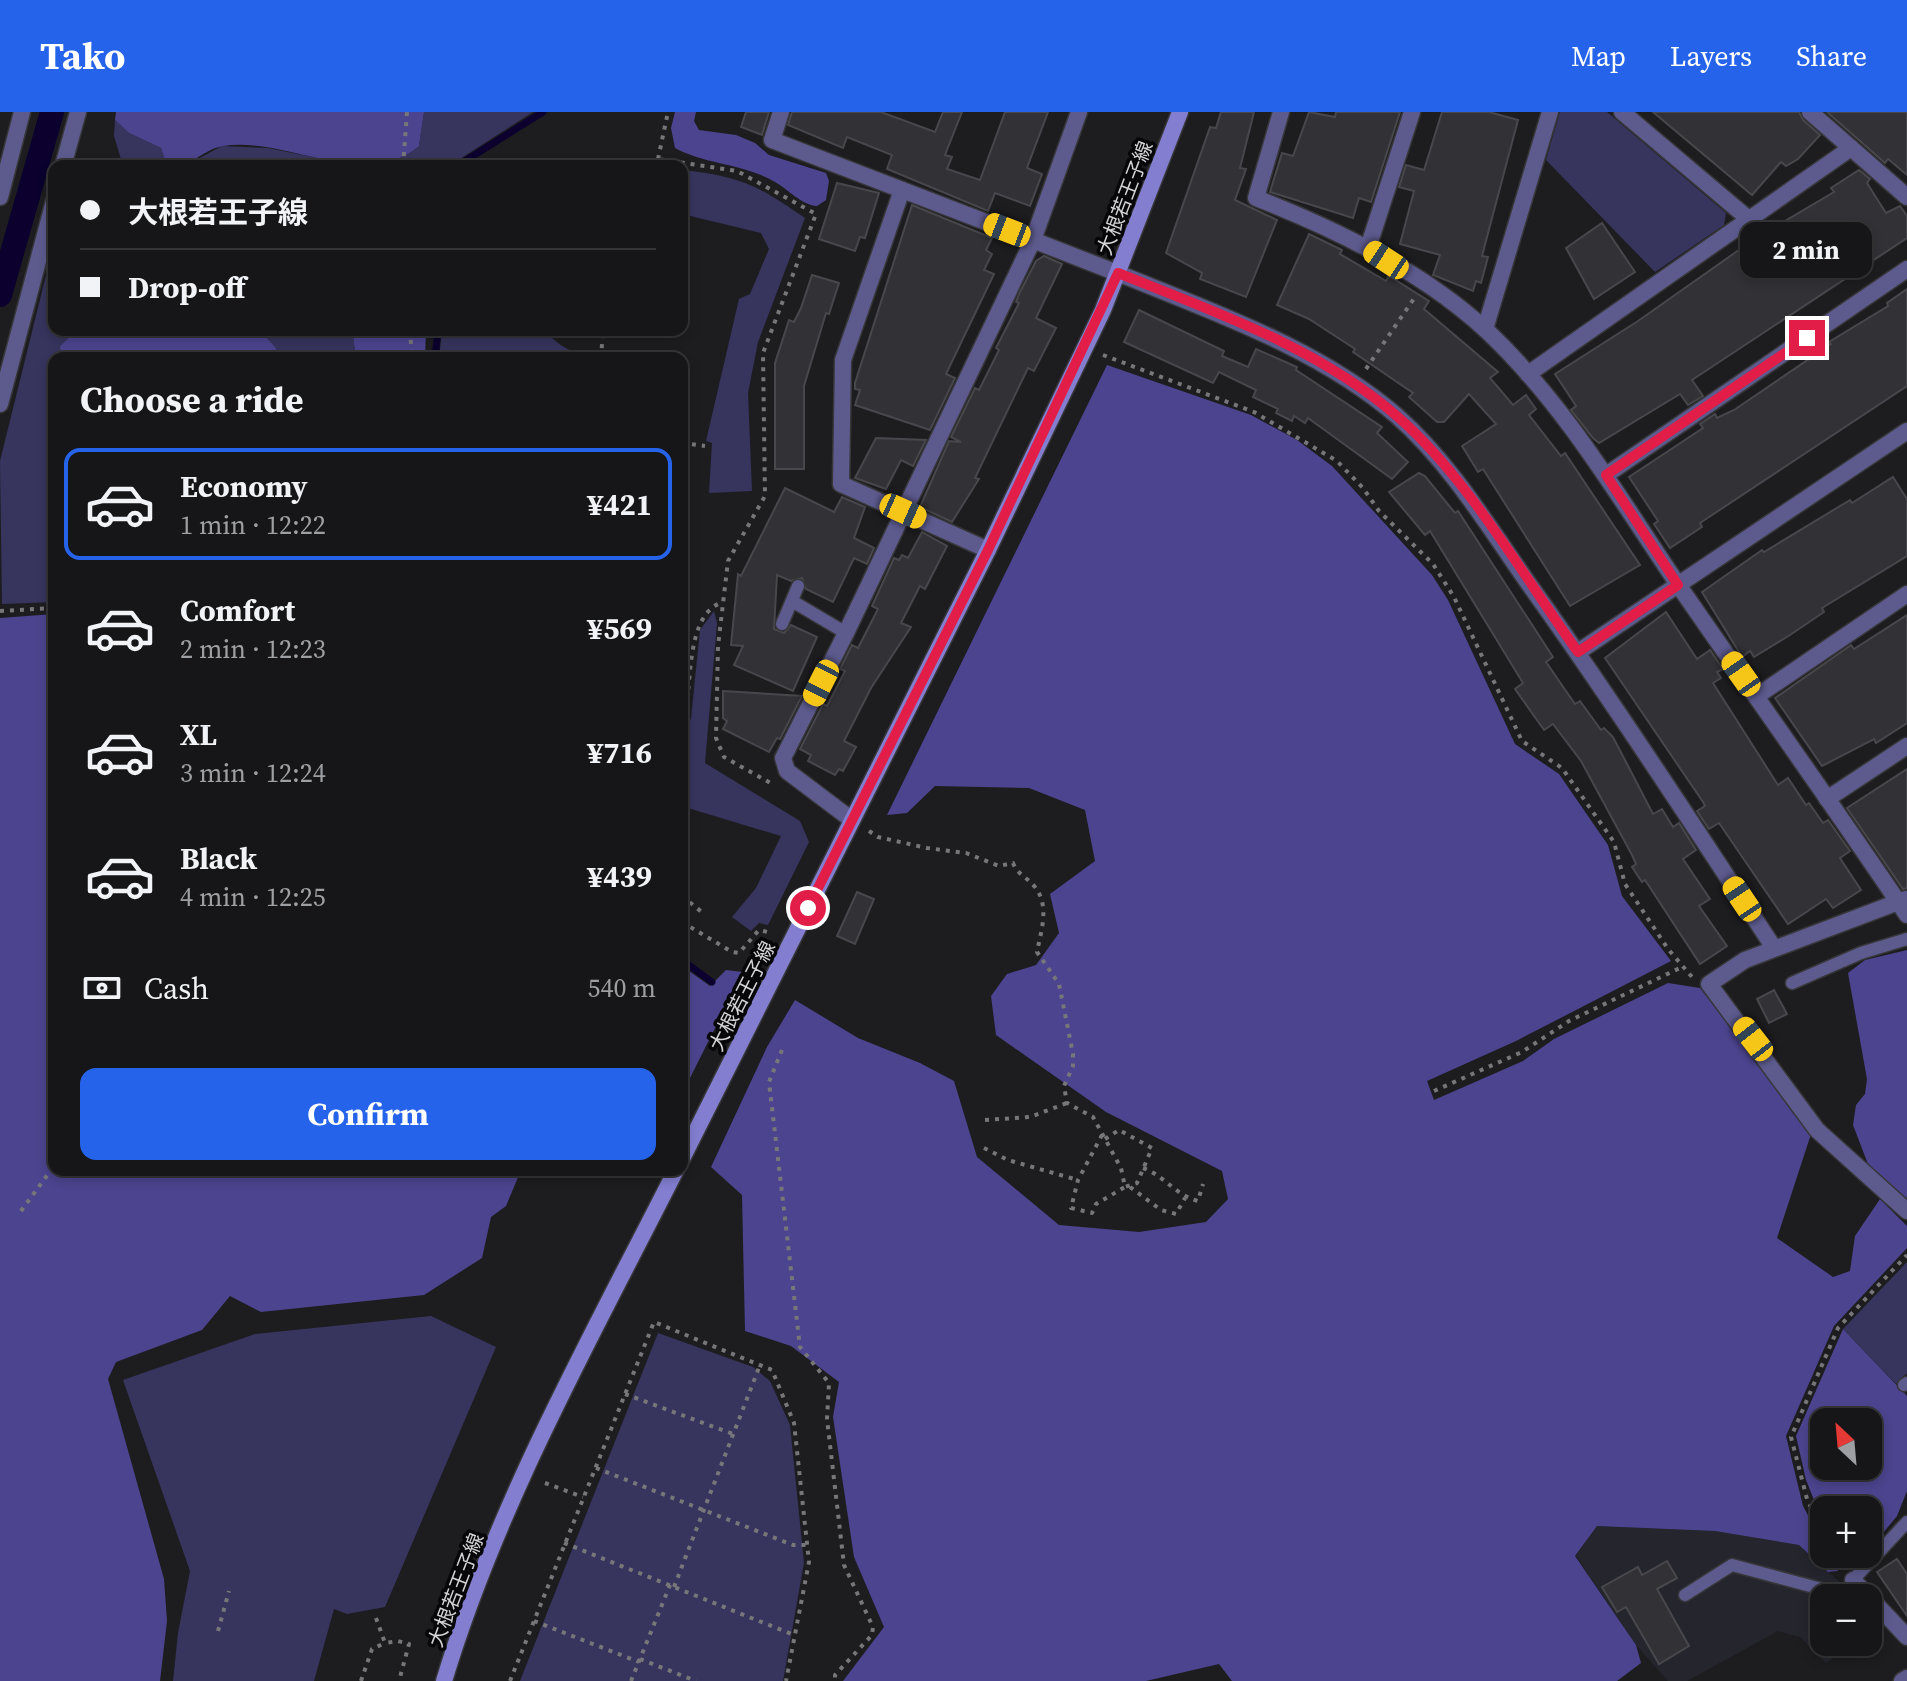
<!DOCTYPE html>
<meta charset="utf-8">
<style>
:root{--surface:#161618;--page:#232325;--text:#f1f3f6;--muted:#9e9fa2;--line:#353537;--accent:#2563eb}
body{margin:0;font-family:"Source Serif 4","Noto Sans JP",serif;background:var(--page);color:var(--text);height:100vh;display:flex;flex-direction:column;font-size:30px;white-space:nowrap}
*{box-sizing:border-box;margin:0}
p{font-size:26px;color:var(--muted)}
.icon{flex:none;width:44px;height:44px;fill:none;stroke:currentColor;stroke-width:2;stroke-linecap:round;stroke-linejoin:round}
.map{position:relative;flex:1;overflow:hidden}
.details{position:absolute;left:48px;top:240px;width:640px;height:824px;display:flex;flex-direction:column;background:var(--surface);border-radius:16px;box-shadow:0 4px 12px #0003,0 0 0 2px var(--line)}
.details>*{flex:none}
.hud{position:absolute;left:48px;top:48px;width:640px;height:176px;border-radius:16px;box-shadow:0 4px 12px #0003,0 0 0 2px var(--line);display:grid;align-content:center;height:176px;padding:0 32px;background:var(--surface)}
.needle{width:52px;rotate:334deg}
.buttons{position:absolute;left:1810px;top:1296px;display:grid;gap:16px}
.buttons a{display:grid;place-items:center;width:72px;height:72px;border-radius:16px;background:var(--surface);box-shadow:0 4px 12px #0003,0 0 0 2px var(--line);font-size:40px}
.end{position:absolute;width:36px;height:36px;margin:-18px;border:10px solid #e11d48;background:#fff;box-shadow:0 0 0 4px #fff}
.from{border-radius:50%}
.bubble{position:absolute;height:56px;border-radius:16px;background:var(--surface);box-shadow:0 4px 12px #0003,0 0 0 2px var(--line);font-size:26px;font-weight:700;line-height:56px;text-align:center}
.car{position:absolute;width:24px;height:48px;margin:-24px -12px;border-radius:10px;box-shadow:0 0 6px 2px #0007;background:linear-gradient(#f5c518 24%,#345 0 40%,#f5c518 0 76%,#345 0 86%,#f5c518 0)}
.hud b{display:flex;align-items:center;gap:28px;height:76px;font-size:30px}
.hud b+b{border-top:2px solid var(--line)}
.hud i{width:20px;height:20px;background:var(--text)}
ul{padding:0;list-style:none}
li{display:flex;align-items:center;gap:24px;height:112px;margin:0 16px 12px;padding:0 16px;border:4px solid transparent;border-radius:16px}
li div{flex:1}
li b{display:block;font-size:30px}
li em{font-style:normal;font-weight:700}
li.on{border-color:var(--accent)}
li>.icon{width:72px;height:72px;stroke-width:1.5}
h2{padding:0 32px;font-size:36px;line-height:96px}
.pay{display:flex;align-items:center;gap:20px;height:88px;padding:0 32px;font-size:30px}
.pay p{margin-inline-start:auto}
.action{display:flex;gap:16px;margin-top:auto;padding:16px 32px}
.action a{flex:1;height:92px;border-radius:16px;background:var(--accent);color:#fff;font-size:32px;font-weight:700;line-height:92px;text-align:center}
header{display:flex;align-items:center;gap:48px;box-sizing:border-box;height:112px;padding:0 40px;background:var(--accent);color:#fff}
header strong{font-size:38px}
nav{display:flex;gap:44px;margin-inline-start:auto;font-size:28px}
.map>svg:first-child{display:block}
</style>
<header>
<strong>Tako</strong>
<nav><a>Map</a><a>Layers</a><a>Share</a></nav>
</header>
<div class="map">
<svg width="1907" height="1569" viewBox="0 0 1907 1569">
<rect width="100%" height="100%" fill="#1d1d20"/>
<polygon fill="#25252e" points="1597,1414 1715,1419 1799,1433 1857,1486 1824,1486 1824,1530 1856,1530 1826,1551 1800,1525 1778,1519 1687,1569 1668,1569 1636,1533 1576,1444"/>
<g fill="#37345e">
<polygon points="424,0 533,0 449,54 185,54 222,34 268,36 337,50 419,34"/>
<polygon points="1560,0 1607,0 1726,101 1724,113 1655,160 1546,48"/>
<polygon points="115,8 129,21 161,36 167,54 123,54 114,24"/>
<path d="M682 58C739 64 758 73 805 106L758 230 748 281 752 379 709 381 712 331 706 329 739 187 750 182 769 137 761 121 682 102Z"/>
<polygon points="54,131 54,218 77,218 60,234 61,246 54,246 54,424 50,454 54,462 54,490 2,492 0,349"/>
<polygon points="260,218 352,218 356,246 279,246 276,236"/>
<path d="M442 218H485L498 226 549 223C564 238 575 242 596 242V246H439Z"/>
<polygon points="714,499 717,511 705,651 800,709 809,730 768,813 759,811 751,819 732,805 756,776 781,724 688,696 690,687 682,684 682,629 691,606 700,518"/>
<polygon points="1907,1150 1907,1261 1896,1272 1843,1217"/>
<polygon points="431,1204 496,1235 385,1495 347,1502 334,1497 314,1569 173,1569 178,1521 190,1459 123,1268 255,1222"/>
<polygon points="658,1221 753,1255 770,1269 790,1313 804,1451 783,1569 520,1569"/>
</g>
<g fill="#4c448e" fill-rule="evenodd">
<path d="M116 0H424L419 34C363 80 287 24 223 34 201 38 196 54 167 54L161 36 129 21 115 8Z"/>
<path d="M675 0H696L694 9 699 18 736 23 755 31 769 43 826 61 829 69 826 88 817 94C801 93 788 77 775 70 743 51 706 53 675 36L671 16Z"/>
<polygon points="77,218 260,218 276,236 279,246 61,246 60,234"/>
<polygon points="352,218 426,218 425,246 356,246"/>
<polygon points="1107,253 1251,303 1297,328 1332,354 1432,463 1448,488 1515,632 1559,662 1608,733 1622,784 1671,849 1516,929 1427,969 1434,988 1523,949 1554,927 1668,871 1700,876 1812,1019 1777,1126 1833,1165 1850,1159 1855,1124 1880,1087 1907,1114 1907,1136 1834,1214 1786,1324 1803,1394 1824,1433 1824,1442 1829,1442 1838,1459 1828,1460 1799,1433 1715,1419 1597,1414 1575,1444 1636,1533 1641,1551 1617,1569 1232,1569 1219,1552 1146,1569 843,1569 884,1515 854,1445 833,1305 839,1270 791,1234 745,1219 742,1083 711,1055 767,935 795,888 858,926 920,951 954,969 977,1045 1059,1113 1139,1120 1206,1110 1228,1087 1222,1059 1106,1000 996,923 991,884 1007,862 1036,853 1059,821 1050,782 1095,749 1085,698 1029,676 935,674 907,701 887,703"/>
<polygon points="54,502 54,1058 521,1058 506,1094 491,1105 482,1146 424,1183 261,1200 230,1184 202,1218 116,1250 108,1267 164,1467 167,1509 160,1569 0,1569 0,506"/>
<polygon points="1907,838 1907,1088 1871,1060 1853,1013 1856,993 1865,982 1867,967 1848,861 1865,848"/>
<polygon points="682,854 710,874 726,858 743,860 682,982"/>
<path d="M1843 1217 1907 1284V1379L1897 1404 1868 1439V1398H1824V1413L1806 1368 1796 1324ZM1824 1310H1868V1354H1824Z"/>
</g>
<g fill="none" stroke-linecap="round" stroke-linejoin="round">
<g stroke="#0b002e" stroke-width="7">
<polyline points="457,54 543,0"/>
<polyline points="435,246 438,218"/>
<polyline points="682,848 712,870"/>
</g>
<polyline stroke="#0b002e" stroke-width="24" points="0,183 52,0"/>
</g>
<g fill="#323236" stroke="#47474c" stroke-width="2">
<polygon points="746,0 769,0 762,23 741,15"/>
<polygon points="792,0 881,0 935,20 943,0 962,0 945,43 952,45 947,57 980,68 1005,0 1048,0 1027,56 1042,62 1030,94 995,81 988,99 887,57 892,43 847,25 843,36 788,13"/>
<polygon points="1221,0 1254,0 1240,56 1246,57 1235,88 1277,108 1246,185 1200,167 1202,161 1166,141 1210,15 1216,16"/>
<polygon points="1309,0 1335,5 1336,0 1400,0 1371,90 1359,86 1353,106 1270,80 1282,41 1293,44"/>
<polygon points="1442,0 1489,0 1518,8 1482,144 1488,145 1481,171 1476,169 1473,179 1433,163 1440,143 1400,132 1414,79 1399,75 1406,53 1424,58"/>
<polygon points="1653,0 1799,0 1803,8 1820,23 1798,47 1786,54 1781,50 1752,83"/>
<polygon points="1827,0 1907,0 1907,63 1888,47 1885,51"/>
<polygon points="1859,58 1870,67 1867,71 1886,101 1900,94 1907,104 1907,126 1692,268 1703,284 1688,293 1680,282 1599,331 1593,326 1571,298 1576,294 1555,262 1638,209 1753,128 1834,80 1831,76"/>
<polygon points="837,71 879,81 865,126 860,125 855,139 819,127"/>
<polygon points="912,93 992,126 986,138 992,142 984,158 994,162 946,262 955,266 930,318 855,293 860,278 855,277 855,271"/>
<polygon points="1602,111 1635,160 1594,187 1566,136"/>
<polygon points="1309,122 1342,138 1340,142 1386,169 1389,164 1429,189 1424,197 1498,260 1490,266 1513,293 1526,283 1536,297 1529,303 1561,344 1565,341 1640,453 1570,494 1483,357 1478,360 1462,334 1496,312 1469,282 1444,310 1437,310 1409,285 1413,281 1353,240 1355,237 1309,207 1277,193"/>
<polygon points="1044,144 1062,152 1036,206 1056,216 1034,259 1028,256 975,366 979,367 952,410 920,395 949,329 961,330 951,325 975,276 979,278 999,238 996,236 1019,191 1016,190 1020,180 1036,149"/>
<polygon points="812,163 839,171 829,202 826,201 804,274 804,357 775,357 775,251 789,208 794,210 801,196"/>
<polygon points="1907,177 1907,274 1700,411 1702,415 1670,436 1654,412 1658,409 1629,365 1703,316 1700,312 1715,302 1717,306 1734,298 1831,232 1829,230 1888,194 1887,191"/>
<polygon points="1139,198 1224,239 1222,244 1248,255 1256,237 1297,255 1296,258 1382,315 1377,321 1408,350 1392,367 1308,306 1305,311 1294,304 1292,309 1276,301 1278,297 1253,285 1256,278 1219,260 1213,271 1124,230"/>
<polygon points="876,326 926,328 913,354 901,348 886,377 855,366"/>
<polygon points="1419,361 1425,364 1455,401 1458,399 1553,545 1546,550 1575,592 1580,589 1601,618 1604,616 1613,625 1653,702 1662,697 1673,715 1679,711 1691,730 1696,738 1683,747 1710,787 1699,794 1727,834 1700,852 1645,768 1642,770 1632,755 1636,752 1632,743 1581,649 1553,612 1544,618 1515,577 1523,571 1430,419 1425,423 1389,380"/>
<polygon points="1893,365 1907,387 1907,444 1822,496 1824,500 1790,523 1754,545 1750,539 1742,545 1702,480 1762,438 1764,440 1850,388 1852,391"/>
<polygon points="785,376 834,400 842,385 865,395 854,426 874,436 867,452 854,446 833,490 806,477 802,466 791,469 777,463 774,517 784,521 791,513 817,525 793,579 734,553 743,534 731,533 738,462 741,464"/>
<polygon points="922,420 947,434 925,477 920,474 901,511 911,515 871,576 844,629 856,635 843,659 839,657 835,663 808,649 811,643 800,637 823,592 827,594 845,559 840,557 852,533 858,536 878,497 872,494 894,446 899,448 902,443 908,446"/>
<polygon points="1666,500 1697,547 1710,538 1723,557 1717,560 1721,566 1713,571 1778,673 1788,666 1806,693 1809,691 1823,711 1828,708 1850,739 1840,746 1861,778 1833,796 1826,787 1788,812 1719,711 1709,717 1697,699 1705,694 1703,690 1605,546"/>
<polygon points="1907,503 1907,611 1876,631 1874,627 1822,654 1775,586 1851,533 1854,537"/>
<polygon points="723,579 802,584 780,627 777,626 769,640 723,617 727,609 723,606"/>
<polygon points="1907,657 1907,776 1903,777 1847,696"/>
<polygon points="857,780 874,787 855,832 837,824"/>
<polygon points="1774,878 1787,902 1769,911 1757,887"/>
<polygon points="1897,1447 1907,1462 1907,1504 1877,1460"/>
<polygon points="1667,1449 1677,1466 1657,1477 1689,1534 1659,1552 1626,1495 1617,1500 1602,1475 1638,1455 1642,1463"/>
</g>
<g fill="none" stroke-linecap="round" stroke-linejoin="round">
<defs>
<g id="lane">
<polyline points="792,489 846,521"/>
<polyline points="782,512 798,474"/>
<polyline points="1792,871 1861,841 1907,827"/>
<polyline points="1904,1273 1907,1271"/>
<polyline points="1853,1468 1907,1410"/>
<polyline points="1685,1483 1732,1453 1855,1486"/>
</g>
<g id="street">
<path d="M781 0 772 28C891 74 1011 119 1130 166 1221 203 1322 239 1397 304 1449 350 1487 412 1526 468 1612 588 1693 713 1774 836"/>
<path d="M1281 0 1256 86C1336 117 1423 160 1486 218 1565 292 1619 386 1679 474 1755 584 1833 693 1907 803"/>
<polyline points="1622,0 1751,109"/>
<polyline points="1810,0 1907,85"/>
<polyline points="63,54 78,0"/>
<polyline points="902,78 843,248 841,372 988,438"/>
<polyline points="0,85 22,0"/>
<polyline points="1368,136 1412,0"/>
<polyline points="1485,217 1550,0"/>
<polyline points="1528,262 1851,36"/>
<polyline points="0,292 54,89"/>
<polyline points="1606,363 1907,157"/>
<polyline points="1578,540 1907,319"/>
<polyline points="1757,584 1907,482"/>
<polyline points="1827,687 1907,634"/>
<polyline points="852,708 787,659 783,646 846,521 1033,128 1079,0"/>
<polyline points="1906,787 1745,848 1709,872 1817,1018 1907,1099"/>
<polyline points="1853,1468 1907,1525"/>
<polyline points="1902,1569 1907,1566"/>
</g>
<g id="secondary">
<polyline points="682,1047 988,438 1103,198 1180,0"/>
<path d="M444 1569C498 1390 592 1224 676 1058"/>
</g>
</defs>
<use href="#lane" stroke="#37373a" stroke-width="15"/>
<use href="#street" stroke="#37373a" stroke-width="19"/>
<use href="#secondary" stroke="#37373a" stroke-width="19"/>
<g stroke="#77777a" stroke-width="4" stroke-dasharray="4 6" stroke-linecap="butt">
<polyline points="658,47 668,0"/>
<polyline points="403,54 407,0"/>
<polyline points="657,54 658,47 737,59 816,102 763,241 765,384 728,449 718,534 716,626 724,645 774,673"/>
<polyline points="410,218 412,246"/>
<polyline points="1103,243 1254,300 1337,349 1363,376 1379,399 1433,452 1454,485 1522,629 1562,656 1614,730 1625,772 1668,837 1692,865"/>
<polyline points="601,246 603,218"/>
<polyline points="1366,257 1415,185"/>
<polyline points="682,331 705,334"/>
<polyline points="0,499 54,496"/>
<path d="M682 617C694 582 682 503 723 490"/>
<path d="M869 719 878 725 927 736 966 741 999 754 1013 751C1018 763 1027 765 1035 775 1050 794 1041 819 1037 840L1059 872 1073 942V954L1064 974 1067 991 1093 1005 1121 1056 1125 1075 1096 1092 1092 1101 1071 1096 1078 1068 1102 1023"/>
<polyline points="682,784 703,801"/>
<polyline points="682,810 732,840 739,841 759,818 772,821"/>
<polyline points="782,938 769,970 800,1235 829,1271 827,1307 844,1453 873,1515 872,1523 835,1563 835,1569"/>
<polyline points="1434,979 1522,940 1569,909 1682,855"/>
<polyline points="985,1008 1030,1005 1067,991"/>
<polyline points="1105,1027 1119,1018 1152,1036 1137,1071 1125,1075"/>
<polyline points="984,1036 1008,1048 1078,1068"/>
<path d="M1143 1056C1165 1064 1175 1083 1198 1089L1203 1072"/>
<polyline points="1130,1075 1161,1098 1176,1102 1185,1086"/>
<polyline points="21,1099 54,1054"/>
<polyline points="625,1282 733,1322"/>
<polyline points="596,1356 793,1433 807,1433"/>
<polyline points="545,1371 583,1385"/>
<polyline points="1824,1423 1807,1387 1791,1325 1838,1216 1907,1143"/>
<polyline points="564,1431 794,1523"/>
<polyline points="1834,1442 1841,1454"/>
<polyline points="674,1475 760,1253"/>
<polyline points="376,1506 385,1531 398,1529 409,1532 399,1569"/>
<polyline points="534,1509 639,1550"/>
<polyline points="218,1519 229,1479"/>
<polyline points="640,1547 696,1569"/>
<polyline points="361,1569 372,1537 385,1531"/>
<polyline points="510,1569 654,1210 772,1258 794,1311 809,1450 786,1569"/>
<polyline points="631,1569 670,1473"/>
</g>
<use href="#lane" stroke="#5d5b8e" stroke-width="12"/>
<use href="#street" stroke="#5d5b8e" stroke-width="16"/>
<use href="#secondary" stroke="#837ed0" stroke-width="16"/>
</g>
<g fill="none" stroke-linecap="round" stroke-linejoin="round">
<path stroke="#e11d48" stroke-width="10" d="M808 796 988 438 1118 161C1213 199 1320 236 1398 305 1467 365 1524 465 1578 540L1678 473 1606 363 1807 226"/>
</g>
<g text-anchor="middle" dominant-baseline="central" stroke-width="7" stroke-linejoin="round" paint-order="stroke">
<g font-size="20" fill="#d4d4d7" stroke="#070709">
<text transform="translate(1125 86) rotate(-69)">大根若王子線</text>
<text transform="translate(742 884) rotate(-63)">大根若王子線</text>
<text transform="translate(456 1478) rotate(-69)">大根若王子線</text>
</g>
</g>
</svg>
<div class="buttons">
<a><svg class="needle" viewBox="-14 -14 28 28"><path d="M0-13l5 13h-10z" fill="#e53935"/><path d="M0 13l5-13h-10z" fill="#9e9fa2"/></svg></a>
<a>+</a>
<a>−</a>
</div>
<i class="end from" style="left:808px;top:796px"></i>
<i class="end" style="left:1807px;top:226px"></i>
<div class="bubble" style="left:1740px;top:110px;width:132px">2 min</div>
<i class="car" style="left:1007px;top:118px;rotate:291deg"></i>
<i class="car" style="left:1386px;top:148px;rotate:303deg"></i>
<i class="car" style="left:903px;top:399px;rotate:114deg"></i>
<i class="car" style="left:1741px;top:562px;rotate:325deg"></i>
<i class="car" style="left:821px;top:571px;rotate:207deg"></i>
<i class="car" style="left:1742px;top:787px;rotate:326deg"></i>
<i class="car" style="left:1753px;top:927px;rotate:322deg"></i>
<div class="hud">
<b><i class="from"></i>大根若王子線</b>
<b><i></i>Drop-off</b>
</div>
<section class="details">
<h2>Choose a ride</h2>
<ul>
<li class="on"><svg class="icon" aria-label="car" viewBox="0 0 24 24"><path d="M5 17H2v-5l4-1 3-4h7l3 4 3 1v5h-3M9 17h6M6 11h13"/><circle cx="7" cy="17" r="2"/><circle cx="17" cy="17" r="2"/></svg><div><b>Economy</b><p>1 min · 12:22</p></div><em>¥421</em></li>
<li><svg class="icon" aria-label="car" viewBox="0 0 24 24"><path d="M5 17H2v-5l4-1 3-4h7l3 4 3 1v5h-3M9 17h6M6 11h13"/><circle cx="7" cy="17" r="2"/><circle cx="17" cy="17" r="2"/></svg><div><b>Comfort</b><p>2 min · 12:23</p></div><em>¥569</em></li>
<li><svg class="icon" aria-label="car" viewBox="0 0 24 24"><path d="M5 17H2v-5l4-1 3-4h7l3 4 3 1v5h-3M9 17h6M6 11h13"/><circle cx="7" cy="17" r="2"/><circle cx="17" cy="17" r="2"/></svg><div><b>XL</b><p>3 min · 12:24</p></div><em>¥716</em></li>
<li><svg class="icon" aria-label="car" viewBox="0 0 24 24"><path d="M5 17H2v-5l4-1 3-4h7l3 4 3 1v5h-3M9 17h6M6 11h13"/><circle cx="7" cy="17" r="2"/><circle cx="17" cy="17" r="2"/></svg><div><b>Black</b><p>4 min · 12:25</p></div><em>¥439</em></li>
</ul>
<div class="pay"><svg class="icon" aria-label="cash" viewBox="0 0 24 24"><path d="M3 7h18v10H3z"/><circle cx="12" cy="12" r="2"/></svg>Cash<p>540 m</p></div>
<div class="action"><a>Confirm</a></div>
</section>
</div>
